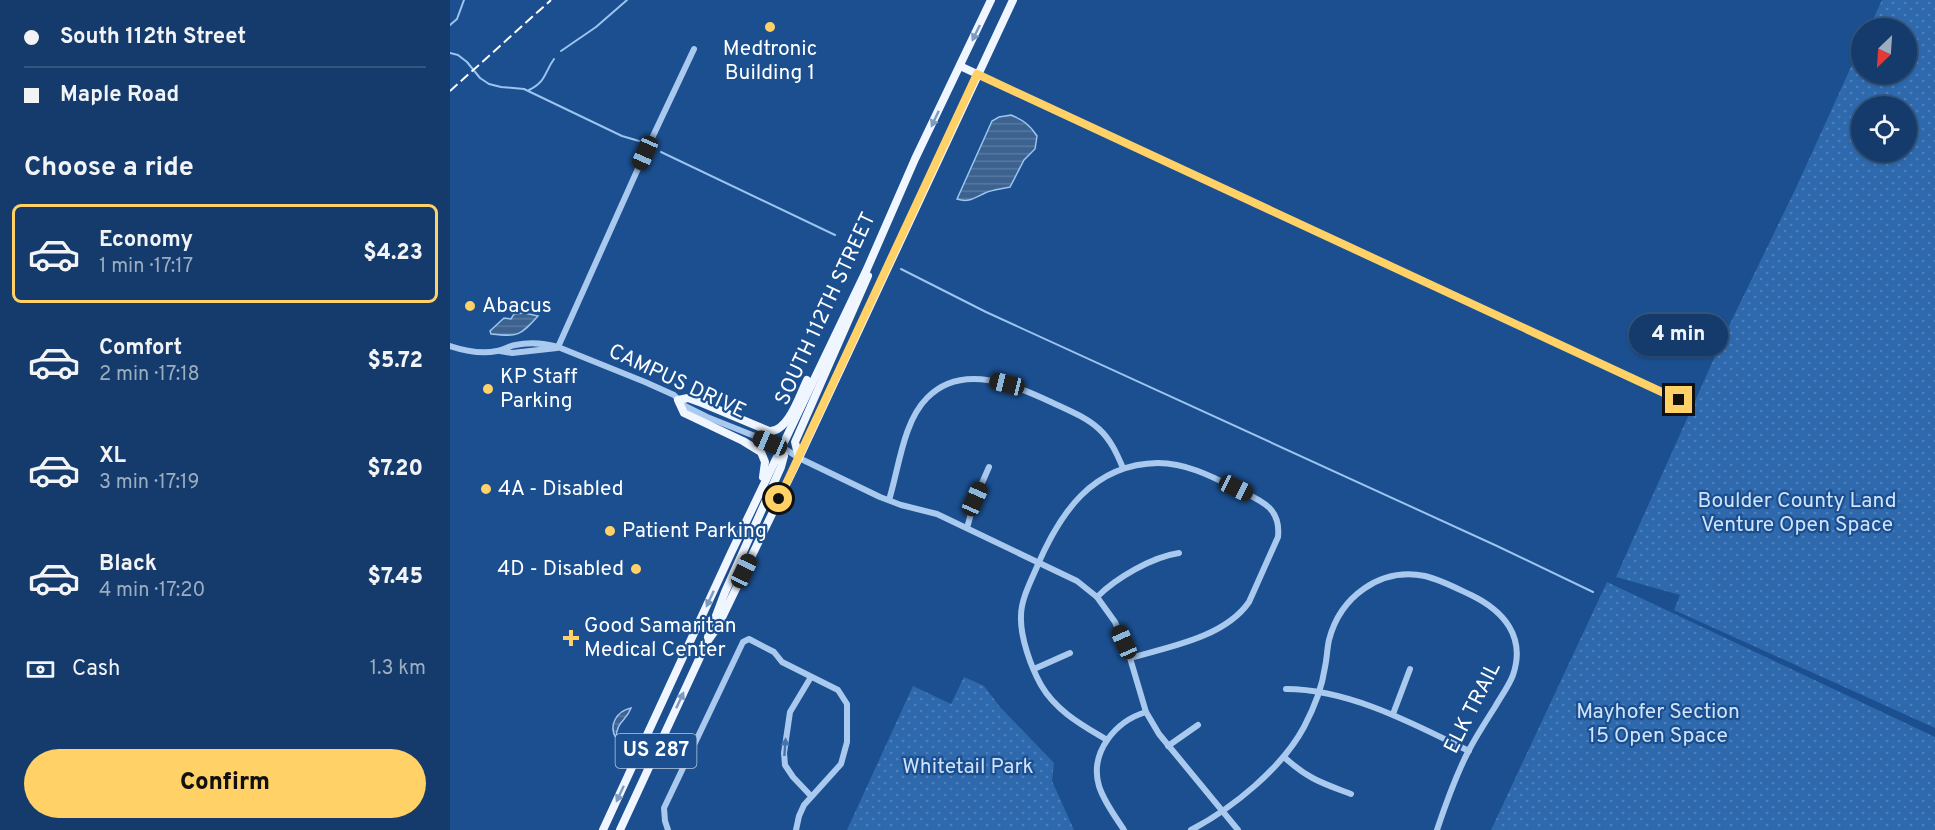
<!DOCTYPE html>
<meta charset="utf-8">
<style>
:root{--surface:#143b6b;--page:#1d4271;--text:#f1f3f6;--muted:#9dadc1;--line:#33557e;--accent:#ffd166}
body{margin:0;font-family:Overpass,sans-serif;background:var(--page);color:var(--text);height:100vh;display:flex;flex-direction:column;font-size:22px;white-space:nowrap}
*{box-sizing:border-box;margin:0}
p{font-size:20px;color:var(--muted)}
.icon{flex:none;width:33px;height:33px;fill:none;stroke:currentColor;stroke-width:2;stroke-linecap:round;stroke-linejoin:round}
.map{position:relative;flex:1;overflow:hidden}
.sheet{display:flex;flex-direction:column;background:var(--surface);width:450px}
.sheet>*{flex:none}
.top-card{display:grid;align-content:center;height:132px;padding:0 24px;background:var(--surface)}
.needle{width:39px;rotate:205deg}
.fabs{position:absolute;left:1401px;top:18px;display:grid;gap:12px}
.fabs a{display:grid;place-items:center;width:66px;height:66px;border-radius:50%;background:var(--surface);box-shadow:0 2px 4px #0004,0 0 0 2px var(--line);font-size:30px}
.end{position:absolute;width:27px;height:27px;margin:-14px;border:8px solid #ffd166;background:#111;box-shadow:0 0 0 3px #111}
.from{border-radius:50%}
.bubble{position:absolute;height:42px;border-radius:21px;background:var(--surface);box-shadow:0 2px 4px #0004,0 0 0 2px var(--line);font-size:20px;font-weight:800;line-height:42px;text-align:center}
.car{position:absolute;width:18px;height:36px;margin:-18px -9px;border-radius:8px;box-shadow:0 0 4px 2px #0007;background:linear-gradient(#222 24%,#8ab4d8 0 40%,#222 0 76%,#8ab4d8 0 86%,#222 0)}
.top-card b{display:flex;align-items:center;gap:21px;height:57px;font-size:22px}
.top-card b+b{border-top:2px solid var(--line)}
.top-card i{width:15px;height:15px;background:var(--text)}
ul{padding:0;list-style:none}
li{display:flex;align-items:center;gap:18px;height:99px;margin:0 12px 9px;padding:0 12px;border:3px solid transparent;border-radius:9px}
li div{flex:1}
li b{display:block;font-size:22px}
li em{font-style:normal;font-weight:800}
li.current{border-color:var(--accent)}
li>.icon{width:54px;height:54px;stroke-width:1.5}
h2{padding:0 24px;font-size:27px;line-height:72px}
.pay{display:flex;align-items:center;gap:15px;height:66px;padding:0 24px;font-size:22px}
.pay p{margin-inline-start:auto}
.action{display:flex;gap:12px;margin-top:auto;padding:12px 24px}
.action a{flex:1;height:69px;border-radius:36px;background:var(--accent);color:#111;font-size:24px;font-weight:800;line-height:69px;text-align:center}
main{display:flex;flex:1;min-height:0}
.map>svg:first-child{display:block}
</style>
<main>
<section class="sheet">
<div class="top-card">
<b><i class="from"></i>South 112th Street</b>
<b><i></i>Maple Road</b>
</div>
<h2>Choose a ride</h2>
<ul>
<li class="current"><svg class="icon" aria-label="car" viewBox="0 0 24 24"><path d="M5 17H2v-5l4-1 3-4h7l3 4 3 1v5h-3M9 17h6M6 11h13"/><circle cx="7" cy="17" r="2"/><circle cx="17" cy="17" r="2"/></svg><div><b>Economy</b><p>1 min · 17:17</p></div><em>$4.23</em></li>
<li><svg class="icon" aria-label="car" viewBox="0 0 24 24"><path d="M5 17H2v-5l4-1 3-4h7l3 4 3 1v5h-3M9 17h6M6 11h13"/><circle cx="7" cy="17" r="2"/><circle cx="17" cy="17" r="2"/></svg><div><b>Comfort</b><p>2 min · 17:18</p></div><em>$5.72</em></li>
<li><svg class="icon" aria-label="car" viewBox="0 0 24 24"><path d="M5 17H2v-5l4-1 3-4h7l3 4 3 1v5h-3M9 17h6M6 11h13"/><circle cx="7" cy="17" r="2"/><circle cx="17" cy="17" r="2"/></svg><div><b>XL</b><p>3 min · 17:19</p></div><em>$7.20</em></li>
<li><svg class="icon" aria-label="car" viewBox="0 0 24 24"><path d="M5 17H2v-5l4-1 3-4h7l3 4 3 1v5h-3M9 17h6M6 11h13"/><circle cx="7" cy="17" r="2"/><circle cx="17" cy="17" r="2"/></svg><div><b>Black</b><p>4 min · 17:20</p></div><em>$7.45</em></li>
</ul>
<div class="pay"><svg class="icon" aria-label="cash" viewBox="0 0 24 24"><path d="M3 7h18v10H3z"/><circle cx="12" cy="12" r="2"/></svg>Cash<p>1.3 km</p></div>
<div class="action"><a>Confirm</a></div>
</section>
<div class="map">
<svg width="1485" height="830" viewBox="0 0 1485 830">
<defs>
<pattern id="park-dots" width="8" height="8" patternUnits="userSpaceOnUse" patternTransform="scale(1.5)"><rect width="8" height="8" fill="#2e69ad"/><path d="M2 2h.1M6 6h.1" fill="none" stroke="#4d80b9" stroke-width="1.8" stroke-linecap="round"/></pattern>
<pattern id="water-rules" width="6" height="5" patternUnits="userSpaceOnUse" patternTransform="scale(1.5)"><rect width="6" height="5" fill="#3c6290"/><path d="M0 2.5h6" fill="none" stroke="#597aa1"/></pattern>
</defs>
<rect width="100%" height="100%" fill="#1b4f8f"/>
<g fill="url(#park-dots)" fill-rule="evenodd">
<path d="M1432 0H1485V728L1224 610 1230 595 1166 577 1275 334 1345 190 1411 45 1412 74H1456V28H1419ZM1412 106H1456V152H1412Z"/>
<polygon points="1157,582 1485,737 1485,830 1041,830"/>
<polygon points="514,677 534,686 550,707 604,763 602,781 624,830 397,830 463,686 501,704"/>
</g>
<g fill="url(#water-rules)" stroke="#9cc4f0" stroke-width="1.5">
<path d="M561 115C573 120 580 125 587 136L585 149 574 160 560 187C552 189 542 190 535 193 524 198 519 203 507 199L542 121 549 117Z"/>
<path d="M74 313 88 316C70 336 68 337 41 334L40 331 54 318 61 319 64 314Z"/>
<path d="M181 708C176 722 167 720 166 738 158 725 167 711 181 708Z"/>
</g>
<g fill="none" stroke-linecap="round" stroke-linejoin="round">
<g stroke="#9cc4f0" stroke-width="2">
<polyline points="0,25 7,19 14,0"/>
<polyline points="111,51 146,27 177,0"/>
<polyline points="0,53 8,55 17,62 30,78 39,84 51,87 74,89 172,136 189,141"/>
<path d="M79 90C96 82 94 73 104 59"/>
<polyline points="211,152 385,235"/>
<polyline points="451,269 536,312 1047,546 1143,592"/>
</g>
<g stroke="#a9c9ee" stroke-width="6">
<polyline points="527,74 1229,400"/>
<path d="M0 346C15 351 32 354 47 351 54 350 59 346 65 345 80 342 94 343 108 347L195 382 224 395 235 406 257 417 332 447 349 458 430 497 451 505 487 514 627 581 647 597 665 622 680 658 696 712 709 734 788 830"/>
<polyline points="108,347 195,153 244,49"/>
<polyline points="50,351 62,353 107,348"/>
<path d="M439 500C449 468 453 422 477 398 512 362 564 385 601 402 618 410 636 417 649 429 661 440 667 454 673 468"/>
<polyline points="517,528 525,499 539,467"/>
<path d="M647 597C666 578 702 557 729 553"/>
<polyline points="584,669 620,653"/>
<polyline points="361,677 340,712 334,753 335,765 343,777 361,796"/>
<path d="M836 689C899 689 964 724 1019 751"/>
<polyline points="943,714 960,669"/>
<path d="M657 740C632 725 606 711 591 685 581 667 570 637 571 616 571 600 580 583 586 569 609 514 642 464 708 463 737 463 763 477 789 490 812 501 831 508 828 537L799 602C775 637 719 647 680 658"/>
<polyline points="718,746 748,725"/>
<path d="M834 757C858 779 872 783 901 794"/>
<polyline points="218,830 215,821 214,808 293,642 299,639 324,652 332,662 388,690 397,704 397,742 391,764 354,805 349,816 346,830"/>
<path d="M674 830C665 816 654 802 649 786 639 752 666 721 696 712"/>
<path d="M741 830C783 808 832 768 854 727 864 708 872 688 875 667 877 658 877 649 879 640 890 597 930 567 975 576 991 580 1006 588 1021 595 1054 611 1076 637 1063 675 1059 686 1051 696 1045 707 1036 721 1027 735 1019 750 1006 775 996 803 987 830"/>
</g>
<g stroke="#f0f6ff" stroke-width="8">
<polyline points="510,66 527,74"/>
<polyline points="349,458 345,442 418,276"/>
<path d="M313 477 315 462 311 452 293 441 234 413 228 400 238 398 252 403 319 431C338 433 350 394 357 380"/>
<polyline points="258,637 275,592 331,467 334,456 332,447"/>
<polyline points="153,830 281,553 417,269 465,159 541,0"/>
<polyline points="170,830 257,642 267,628 349,458 563,0"/>
</g>
<polyline stroke="#fff" stroke-width="2" stroke-dasharray="10 4.5" stroke-linecap="butt" points="0,91 101,0"/>
</g>
<defs><path id="oneway-solid" d="M-6-.8H1V-3.2L6.5 0L1 3.2V.8H-6Z" transform="scale(1.5)"/></defs>
<g fill="#7b9ac1">
<use href="#oneway-solid" transform="translate(526 33) rotate(116)"/>
<use href="#oneway-solid" transform="translate(485 119) rotate(115)"/>
<use href="#oneway-solid" transform="translate(260 599) rotate(115)"/>
<use href="#oneway-solid" transform="translate(230 700) rotate(-65)"/>
<use href="#oneway-solid" transform="translate(170 794) rotate(115)"/>
</g>
<use fill="#4674ac" href="#oneway-solid" transform="translate(335 747) rotate(-86)"/>
<g fill="none" stroke-linecap="round" stroke-linejoin="round">
<polyline stroke="#ffd166" stroke-width="8" points="329,499 527,74 1229,400"/>
</g>
<g fill="#ffd166" stroke="#1b4f8f" stroke-width="2">
<circle cx="320" cy="27" r="6"/>
<circle cx="20" cy="306" r="6"/>
<circle cx="38" cy="389" r="6"/>
<circle cx="36" cy="489" r="6"/>
<circle cx="160" cy="531" r="6"/>
<circle cx="186" cy="569" r="6"/>
<path d="M118 629h6v6h6v6h-6v6h-6v-6h-6v-6h6z"/>
</g>
<g text-anchor="middle" dominant-baseline="central" stroke-width="4.5" stroke-linejoin="round" paint-order="stroke">
<rect fill="#1b4f8f" stroke="#bbcadd" stroke-width="1.5" x="165.5" y="734" width="81" height="34" rx="4.5"/>
<g font-size="20" font-weight="bold" fill="#fff">
<text x="206" y="751">US 287</text>
</g>
<g font-size="21" fill="#fff" stroke="#1b4f8f" text-anchor="start">
<text x="320" y="49" text-anchor="middle">Medtronic<tspan x="320" dy="24">Building 1</tspan></text>
<text x="32" y="306">Abacus</text>
<text x="50" y="377">KP Staff<tspan x="50" dy="24">Parking</tspan></text>
<text x="48" y="489">4A - Disabled</text>
<text x="172" y="531">Patient Parking</text>
<text x="174" y="569" text-anchor="end">4D - Disabled</text>
<text x="134" y="626">Good Samaritan<tspan x="134" dy="24">Medical Center</tspan></text>
</g>
<g font-size="21" fill="#fff" stroke="#1b4f8f">
<text transform="translate(376 309) rotate(-65)">SOUTH 112TH STREET</text>
<text transform="translate(227 382) rotate(25)">CAMPUS DRIVE</text>
<text transform="translate(1023 708) rotate(-63)">ELK TRAIL</text>
</g>
<g font-size="21" fill="#cfe3fa" stroke="#1b4f8f">
<text x="1347" y="501">Boulder County Land<tspan x="1347" dy="24">Venture Open Space</tspan></text>
<text x="1208" y="712">Mayhofer Section<tspan x="1208" dy="24">15 Open Space</tspan></text>
<text x="518" y="767">Whitetail Park</text>
</g>
</g>
</svg>
<div class="fabs">
<a><svg class="needle" viewBox="-14 -14 28 28"><path d="M0-13l5 13h-10z" fill="#e53935"/><path d="M0 13l5-13h-10z" fill="#9dadc1"/></svg></a>
<a><svg class="icon" aria-label="locate" viewBox="0 0 24 24"><circle cx="12" cy="12" r="6"/><path d="M12 2v4M12 18v4M2 12h4M18 12h4"/></svg></a>
</div>
<i class="end from" style="left:329px;top:499px"></i>
<i class="end" style="left:1229px;top:400px"></i>
<div class="bubble" style="left:1179px;top:314px;width:99px">4 min</div>
<i class="car" style="left:195px;top:153px;rotate:204deg"></i>
<i class="car" style="left:557px;top:384px;rotate:284deg"></i>
<i class="car" style="left:320px;top:443px;rotate:293deg"></i>
<i class="car" style="left:786px;top:488px;rotate:116deg"></i>
<i class="car" style="left:525px;top:499px;rotate:24deg"></i>
<i class="car" style="left:294px;top:571px;rotate:25deg"></i>
<i class="car" style="left:674px;top:642px;rotate:336deg"></i>
</div>
</main>
